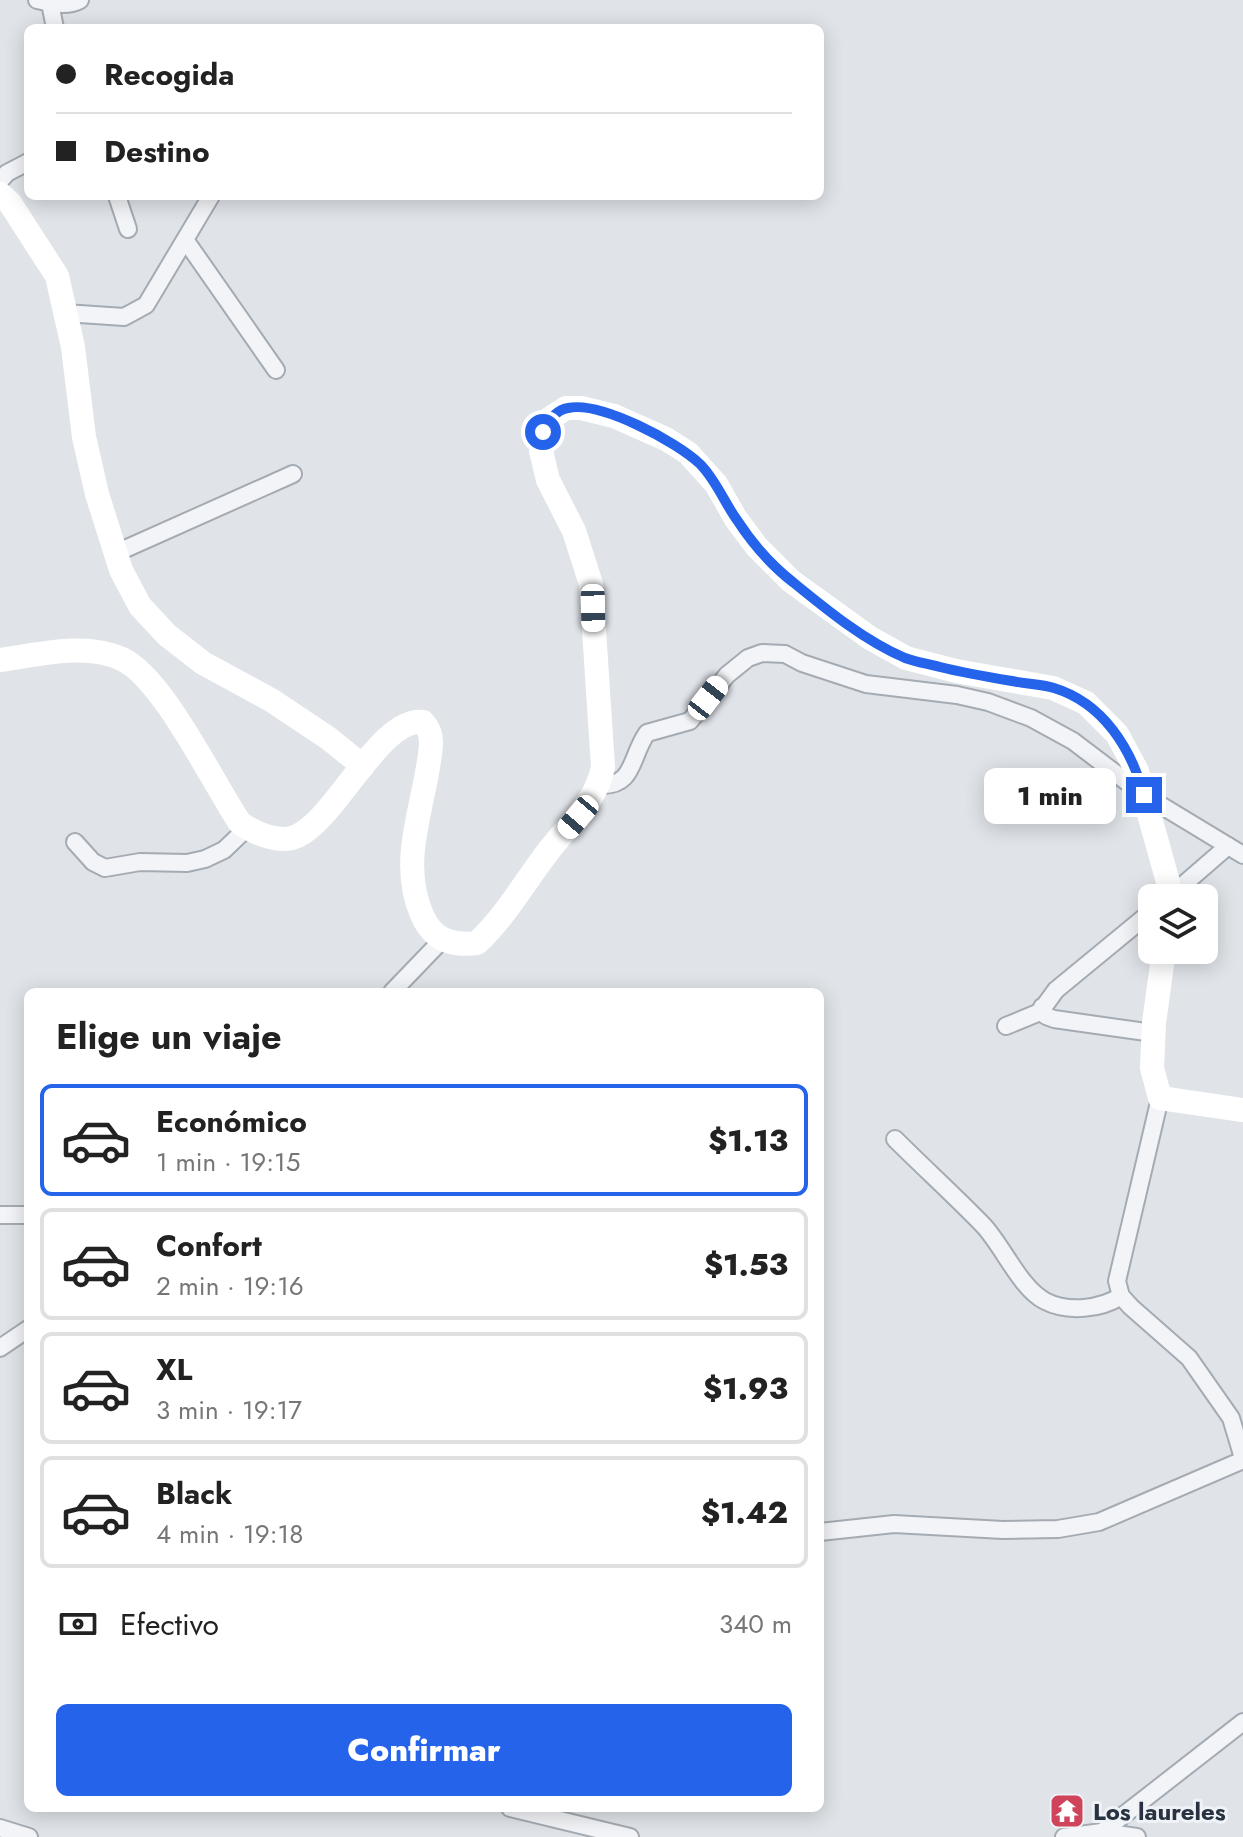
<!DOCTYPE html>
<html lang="es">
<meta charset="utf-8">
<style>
:root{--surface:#fff;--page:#f2f2f2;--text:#222;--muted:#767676;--line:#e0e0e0;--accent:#2563eb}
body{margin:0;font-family:Jost,sans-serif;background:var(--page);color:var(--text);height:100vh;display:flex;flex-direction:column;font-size:30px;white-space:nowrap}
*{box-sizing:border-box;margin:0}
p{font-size:26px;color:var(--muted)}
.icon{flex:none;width:44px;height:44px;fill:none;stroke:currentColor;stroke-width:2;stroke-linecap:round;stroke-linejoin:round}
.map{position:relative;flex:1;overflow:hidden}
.details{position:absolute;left:24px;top:988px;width:800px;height:824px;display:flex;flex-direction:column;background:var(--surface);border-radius:12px;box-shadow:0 4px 20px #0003}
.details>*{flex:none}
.banner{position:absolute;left:24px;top:24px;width:800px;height:176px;border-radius:12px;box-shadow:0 4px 20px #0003;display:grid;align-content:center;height:176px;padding:0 32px;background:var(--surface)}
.tools{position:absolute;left:1138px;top:884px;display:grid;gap:16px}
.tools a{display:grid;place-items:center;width:80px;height:80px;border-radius:12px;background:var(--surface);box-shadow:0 4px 20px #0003;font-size:40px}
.end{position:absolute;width:36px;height:36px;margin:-18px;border:10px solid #2563eb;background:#fff;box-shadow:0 0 0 4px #fff}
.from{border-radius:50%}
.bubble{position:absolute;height:56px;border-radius:12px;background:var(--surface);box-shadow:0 4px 20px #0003;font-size:26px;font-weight:800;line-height:56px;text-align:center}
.car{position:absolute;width:24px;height:48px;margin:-24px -12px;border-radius:10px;box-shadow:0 0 6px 2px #0007;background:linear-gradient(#fff 24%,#345 0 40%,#fff 0 76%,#345 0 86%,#fff 0)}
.banner b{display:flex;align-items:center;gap:28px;height:76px;font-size:30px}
.banner b+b{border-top:2px solid var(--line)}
.banner i{width:20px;height:20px;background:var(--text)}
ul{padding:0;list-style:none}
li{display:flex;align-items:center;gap:24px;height:112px;margin:0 16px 12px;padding:0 16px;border:4px solid var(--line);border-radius:12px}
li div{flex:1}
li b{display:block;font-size:30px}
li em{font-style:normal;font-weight:800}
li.current{border-color:var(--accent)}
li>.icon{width:72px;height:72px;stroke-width:1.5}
h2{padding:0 32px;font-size:36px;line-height:96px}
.pay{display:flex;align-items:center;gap:20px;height:88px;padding:0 32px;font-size:30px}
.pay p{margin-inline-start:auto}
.primary-button{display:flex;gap:16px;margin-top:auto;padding:16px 32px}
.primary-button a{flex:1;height:92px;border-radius:12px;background:var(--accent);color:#fff;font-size:32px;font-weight:800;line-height:92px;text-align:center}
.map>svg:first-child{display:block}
</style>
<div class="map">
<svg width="1243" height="1837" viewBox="0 0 1243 1837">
<rect width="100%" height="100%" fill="#e0e4e9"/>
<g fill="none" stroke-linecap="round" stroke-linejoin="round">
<defs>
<g id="street">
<path d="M37 0C50 3 68 7 80 0"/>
<polyline points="50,3 55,28"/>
<polyline points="0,181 7,173 28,162"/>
<polyline points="117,196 128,229"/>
<polyline points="186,241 276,370"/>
<polyline points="65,313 124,317 146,305 211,196"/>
<polyline points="116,553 293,474"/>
<path d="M599 785C635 787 630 757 647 733L690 721 727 675 748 658 762 653 785 654 802 663 866 684 957 695 988 702 1031 718 1073 741 1144 795 1243 855"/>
<polyline points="75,842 93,862 105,868 140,862 187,863 205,859 224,850 247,828"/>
<polyline points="1168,898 1228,846"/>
<polyline points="392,992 442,940"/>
<polyline points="1042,1007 1046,1016 1054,1019 1153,1033"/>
<polyline points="1006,1026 1040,1012 1056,990 1152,911"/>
<polyline points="1160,1098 1117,1281 1121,1296 1131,1307 1189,1358 1231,1418 1243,1458"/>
<path d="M895 1139C924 1168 955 1196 983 1225 1003 1246 1020 1288 1045 1301 1068 1313 1101 1309 1121 1296"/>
<polyline points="0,1215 28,1215"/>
<polyline points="0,1348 28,1329"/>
<polyline points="820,1532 894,1524 1003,1530 1058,1529 1099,1522 1243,1460"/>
<polyline points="510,1808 630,1837"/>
<polyline points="0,1828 29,1837"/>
<polyline points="1102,1832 1243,1722"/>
<polyline points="1064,1837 1102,1832 1137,1837"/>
</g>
</defs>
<use href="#street" stroke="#a5abb3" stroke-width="20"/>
<use href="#street" stroke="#f3f4f7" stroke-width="16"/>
<g stroke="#fff" stroke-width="24">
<polyline points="0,194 10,203 57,276 73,347 84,437 97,494 121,570 140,606 167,635 203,663 271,700 328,738 363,766"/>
<path d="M0 660C38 655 85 642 122 659 163 678 213 783 240 823 255 833 273 842 292 838 333 827 378 717 423 722 429 729 431 734 431 744 427 801 397 858 422 915 433 940 451 946 477 943 507 915 525 881 550 849 571 822 596 802 603 767L591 584 574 531 548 480 541 451 543 432 549 419 566 408H581L614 416 666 439 688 453 716 484 736 519 757 547 791 581 870 638 906 658 956 671 1053 688 1086 703 1117 734 1137 771 1168 882 1167 898"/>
<polyline points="1164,950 1154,1023 1152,1068 1160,1098 1243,1110"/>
</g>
</g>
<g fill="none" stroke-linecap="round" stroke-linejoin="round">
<path stroke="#2563eb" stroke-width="10" d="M543 432C548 421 556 410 568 408 601 401 677 442 700 464 716 480 724 502 737 520 752 543 772 566 794 583 827 610 865 641 905 658 916 662 929 664 940 667 964 673 988 677 1012 681 1026 684 1041 684 1054 688 1103 703 1131 748 1144 795"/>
</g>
<defs>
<symbol id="temple-square" viewBox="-11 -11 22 22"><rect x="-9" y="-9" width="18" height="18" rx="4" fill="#cf435b" stroke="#eff2f6"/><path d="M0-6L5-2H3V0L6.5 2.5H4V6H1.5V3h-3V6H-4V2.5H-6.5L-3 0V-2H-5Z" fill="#fff"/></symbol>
</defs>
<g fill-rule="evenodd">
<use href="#temple-square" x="1047" y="1791" width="40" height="40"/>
</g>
<g text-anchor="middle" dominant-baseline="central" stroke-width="6" stroke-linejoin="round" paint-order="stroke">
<g font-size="24" font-weight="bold" fill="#283241" stroke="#eff2f6" text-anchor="start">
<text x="1093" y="1811">Los laureles</text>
</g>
</g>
</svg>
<div class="tools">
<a><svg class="icon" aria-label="layers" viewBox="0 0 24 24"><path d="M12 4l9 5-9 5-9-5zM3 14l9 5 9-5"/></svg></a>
</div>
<i class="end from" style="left:543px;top:432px"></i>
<i class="end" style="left:1144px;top:795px"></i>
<div class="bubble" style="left:984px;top:768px;width:132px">1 min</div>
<i class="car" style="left:593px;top:608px;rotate:179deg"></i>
<i class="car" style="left:708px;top:698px;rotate:38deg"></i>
<i class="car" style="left:578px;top:817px;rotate:220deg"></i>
<div class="banner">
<b><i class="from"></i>Recogida</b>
<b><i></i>Destino</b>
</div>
<section class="details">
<h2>Elige un viaje</h2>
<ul>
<li class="current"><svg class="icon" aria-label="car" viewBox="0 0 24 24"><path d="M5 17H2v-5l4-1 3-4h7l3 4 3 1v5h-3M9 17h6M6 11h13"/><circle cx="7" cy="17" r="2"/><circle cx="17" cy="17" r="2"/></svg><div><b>Económico</b><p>1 min · 19:15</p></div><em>$1.13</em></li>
<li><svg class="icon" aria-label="car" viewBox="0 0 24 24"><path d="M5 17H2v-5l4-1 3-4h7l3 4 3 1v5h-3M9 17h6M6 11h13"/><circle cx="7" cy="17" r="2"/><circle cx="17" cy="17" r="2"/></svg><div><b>Confort</b><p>2 min · 19:16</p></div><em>$1.53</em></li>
<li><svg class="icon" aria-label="car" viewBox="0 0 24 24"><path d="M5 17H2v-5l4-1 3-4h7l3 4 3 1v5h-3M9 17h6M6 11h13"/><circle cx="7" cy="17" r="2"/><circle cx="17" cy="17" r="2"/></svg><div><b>XL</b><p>3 min · 19:17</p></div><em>$1.93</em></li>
<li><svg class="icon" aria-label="car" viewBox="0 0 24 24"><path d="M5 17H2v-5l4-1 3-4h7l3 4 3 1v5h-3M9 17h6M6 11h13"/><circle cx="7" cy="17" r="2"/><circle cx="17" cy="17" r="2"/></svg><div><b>Black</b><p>4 min · 19:18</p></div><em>$1.42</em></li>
</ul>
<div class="pay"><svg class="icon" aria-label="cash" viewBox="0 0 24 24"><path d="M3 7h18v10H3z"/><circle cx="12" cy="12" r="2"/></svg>Efectivo<p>340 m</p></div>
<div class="primary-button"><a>Confirmar</a></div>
</section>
</div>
